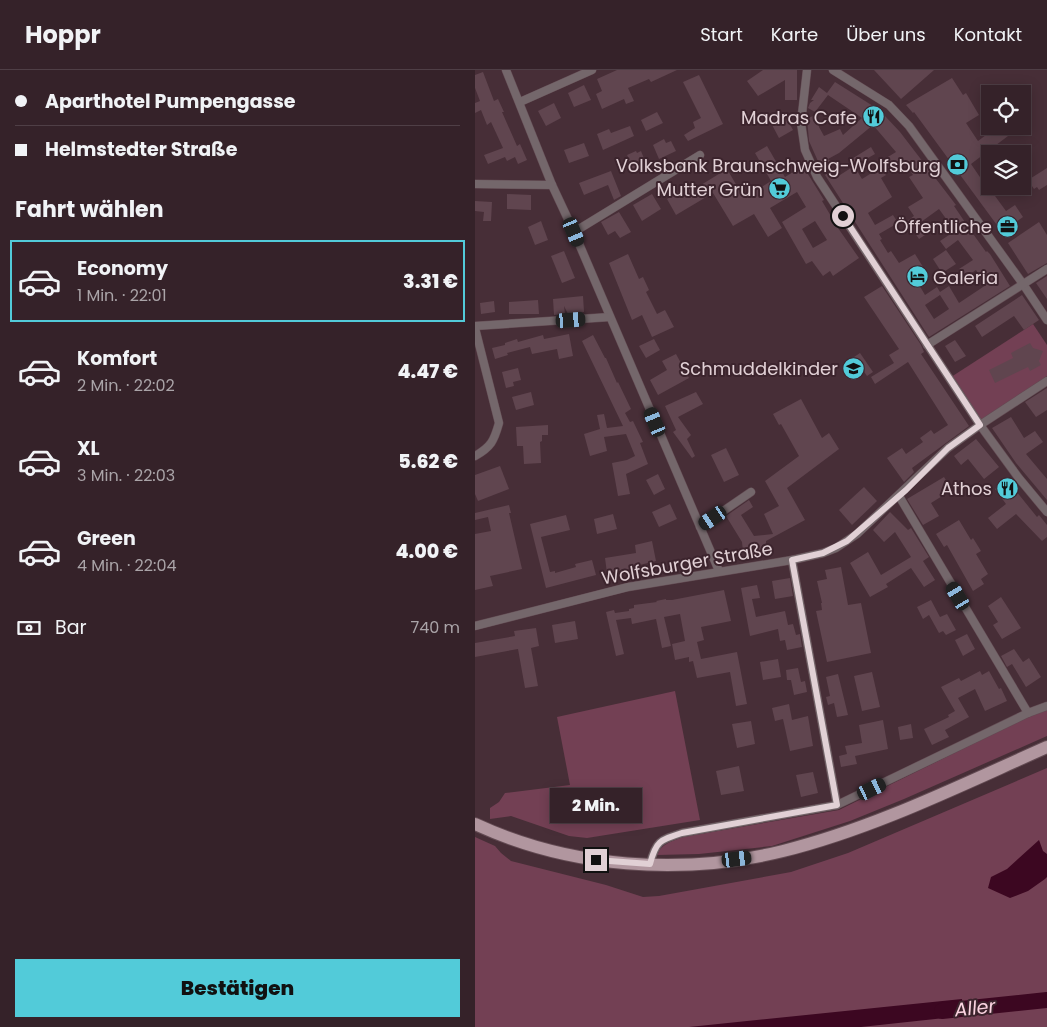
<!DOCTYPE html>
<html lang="de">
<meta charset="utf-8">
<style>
:root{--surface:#352229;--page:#3d2a31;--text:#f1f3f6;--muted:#aaa4a8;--line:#4f3f46;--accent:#52cbd9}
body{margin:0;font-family:Poppins,sans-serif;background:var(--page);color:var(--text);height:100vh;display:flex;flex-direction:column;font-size:19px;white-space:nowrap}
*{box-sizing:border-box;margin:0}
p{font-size:16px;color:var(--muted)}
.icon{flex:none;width:28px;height:28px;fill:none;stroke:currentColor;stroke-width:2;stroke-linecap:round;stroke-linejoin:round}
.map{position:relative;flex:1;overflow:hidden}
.details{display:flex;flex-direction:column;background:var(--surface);width:475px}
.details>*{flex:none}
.banner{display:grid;align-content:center;height:110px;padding:0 15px;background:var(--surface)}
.buttons{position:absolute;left:506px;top:15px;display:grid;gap:10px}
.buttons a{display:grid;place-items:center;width:50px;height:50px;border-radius:0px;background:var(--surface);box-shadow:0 2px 12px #0003,0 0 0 1px var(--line);font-size:25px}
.end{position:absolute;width:22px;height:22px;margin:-11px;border:6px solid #e1d0d5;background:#111;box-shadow:0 0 0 2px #111}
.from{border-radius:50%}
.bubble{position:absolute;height:35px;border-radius:0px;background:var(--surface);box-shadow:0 2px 12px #0003,0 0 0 1px var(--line);font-size:16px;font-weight:800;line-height:35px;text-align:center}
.car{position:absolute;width:15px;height:30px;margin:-15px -8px;border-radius:6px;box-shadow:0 0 4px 1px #0007;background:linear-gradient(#222 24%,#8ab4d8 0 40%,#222 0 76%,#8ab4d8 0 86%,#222 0)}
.banner b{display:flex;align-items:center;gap:18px;height:48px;font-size:19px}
.banner b+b{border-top:1px solid var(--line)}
.banner i{width:12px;height:12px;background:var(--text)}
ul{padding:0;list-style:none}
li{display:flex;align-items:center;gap:15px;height:82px;margin:0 10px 8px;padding:0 5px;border:2px solid transparent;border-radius:0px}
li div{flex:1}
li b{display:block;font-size:19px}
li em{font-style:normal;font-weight:800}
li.current{border-color:var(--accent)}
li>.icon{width:45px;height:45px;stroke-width:1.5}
h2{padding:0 15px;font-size:22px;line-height:60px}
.pay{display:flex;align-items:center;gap:12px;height:55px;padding:0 15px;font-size:19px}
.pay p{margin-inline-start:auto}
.button{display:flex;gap:10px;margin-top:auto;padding:10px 15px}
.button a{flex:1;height:58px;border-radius:0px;background:var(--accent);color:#111;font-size:20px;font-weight:800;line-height:58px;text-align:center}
header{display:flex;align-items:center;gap:30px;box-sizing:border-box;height:70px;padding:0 25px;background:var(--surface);border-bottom:1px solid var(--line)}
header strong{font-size:24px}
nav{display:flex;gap:28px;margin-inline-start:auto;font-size:18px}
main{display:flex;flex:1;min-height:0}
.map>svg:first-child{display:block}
</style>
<header>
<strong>Hoppr</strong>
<nav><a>Start</a><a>Karte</a><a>Über uns</a><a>Kontakt</a></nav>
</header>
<main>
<section class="details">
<div class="banner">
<b><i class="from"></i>Aparthotel Pumpengasse</b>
<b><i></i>Helmstedter Straße</b>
</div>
<h2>Fahrt wählen</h2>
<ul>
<li class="current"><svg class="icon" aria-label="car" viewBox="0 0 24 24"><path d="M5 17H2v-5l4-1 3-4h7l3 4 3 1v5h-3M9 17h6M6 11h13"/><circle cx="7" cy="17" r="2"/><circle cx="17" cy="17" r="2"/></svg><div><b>Economy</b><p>1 Min. · 22:01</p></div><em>3.31 €</em></li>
<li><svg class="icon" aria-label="car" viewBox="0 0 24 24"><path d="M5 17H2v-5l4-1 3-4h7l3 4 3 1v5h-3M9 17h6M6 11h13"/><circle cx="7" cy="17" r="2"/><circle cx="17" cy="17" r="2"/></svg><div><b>Komfort</b><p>2 Min. · 22:02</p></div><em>4.47 €</em></li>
<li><svg class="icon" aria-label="car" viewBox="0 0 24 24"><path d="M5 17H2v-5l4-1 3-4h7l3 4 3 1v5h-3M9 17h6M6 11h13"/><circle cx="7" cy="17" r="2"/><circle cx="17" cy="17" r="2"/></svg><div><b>XL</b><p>3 Min. · 22:03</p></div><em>5.62 €</em></li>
<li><svg class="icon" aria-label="car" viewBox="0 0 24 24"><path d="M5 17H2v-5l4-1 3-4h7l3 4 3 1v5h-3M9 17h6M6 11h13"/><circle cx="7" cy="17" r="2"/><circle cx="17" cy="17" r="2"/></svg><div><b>Green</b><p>4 Min. · 22:04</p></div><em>4.00 €</em></li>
</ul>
<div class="pay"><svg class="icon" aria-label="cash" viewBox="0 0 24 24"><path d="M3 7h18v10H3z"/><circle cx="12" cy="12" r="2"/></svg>Bar<p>740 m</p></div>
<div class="button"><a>Bestätigen</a></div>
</section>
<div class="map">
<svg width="572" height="957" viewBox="0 0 572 957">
<rect width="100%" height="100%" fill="#472e37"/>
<g fill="#734054">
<polygon points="558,254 572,275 572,306 505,355 473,309"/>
<polygon points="200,621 225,750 112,768 94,766 36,746 15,749 15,738 24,732 30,723 95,715 82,647"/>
<path d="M572 640V666L429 729 375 751 297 776 224 784 182 785C186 774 197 771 208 767L364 740 558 644Z"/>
<polygon points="572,698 572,957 0,957 0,767 20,776 26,783 36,791 131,815 168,827 184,826 316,802 373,783"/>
</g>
<g fill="#3c0721">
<polygon points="564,770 568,781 572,784 572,807 570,809 553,821 535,828 513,818 516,807 532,799"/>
<polygon points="487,929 488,946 386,957 214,957"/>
</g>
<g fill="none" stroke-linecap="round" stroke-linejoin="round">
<polyline stroke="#3c0721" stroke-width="16" points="467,941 572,930"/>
</g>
<g fill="#60454f" fill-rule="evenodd">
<polygon points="142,0 202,0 176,12 174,9 153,18 159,31 151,34 149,29 127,39 121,24 127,21 122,9"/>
<polygon points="288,0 322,0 322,30 310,30 310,10 283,26 272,11"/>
<polygon points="399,0 459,0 426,29"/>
<polygon points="8,2 19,31 23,29 29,42 27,42 42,76 45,74 52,90 43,94 40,87 32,91 30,87 13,94 9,85 28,78 16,52 12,55 6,40 0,43 0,33 5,31 0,18 0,5"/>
<polygon points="224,5 248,54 213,71 209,65 220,58 218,52 226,48 208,12"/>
<polygon points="477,8 488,25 491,23 504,45 491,53 503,71 523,56 526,56 533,66 496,94 511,116 515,113 515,116 541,116 520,126 531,141 540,135 548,147 527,162 439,42 438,43 431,35"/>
<path d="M360 12 398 36 410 46 425 62 481 135 479 136 496 161 511 182 512 181 515 184 535 216 454 267 350 105 360 99 365 105 379 96 387 109 406 97 403 93 421 82 398 55 364 83 353 89 355 91 346 98 334 71 332 48 342 45 344 57 349 66 365 59 368 65 387 48 353 25 340 42 333 38 335 33 339 30H336L344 17 352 23ZM429 92 438 105 434 107 448 128 433 137 439 146 432 151 444 169 453 163 446 152 464 139 480 161 465 171 471 179 483 170 498 190 484 199 489 208 501 200 511 215 484 233 474 216 465 222 462 217 450 225 443 213 453 205 440 184 424 193 416 181 413 183 405 170 407 169 404 164 423 153 418 145 400 155 393 143 417 127 406 108 411 105 410 104ZM465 225 474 239 459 249 450 235Z"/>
<polygon points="109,15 116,30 99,37 93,23"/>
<polygon points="79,33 86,48 71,56 63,41"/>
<polygon points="182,42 188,53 171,61 166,50"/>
<polygon points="310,46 318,60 304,68 296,53"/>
<polygon points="155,56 159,66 128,80 122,64 134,59 136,63"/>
<polygon points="189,69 191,73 196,71 201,81 184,89 178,75"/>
<polygon points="109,73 114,86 94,93 89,80"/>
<path d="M292 76 310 107 328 96 349 130 347 131 363 158 384 188 358 206 355 201 348 206 337 191 331 194 307 152 331 137 322 122 295 138 307 158 293 167 279 144 258 156 238 123 201 145 192 129 218 113 221 118 252 99 269 128 296 111 280 83ZM340 151 352 170 338 178 327 159Z"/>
<polygon points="396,77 400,84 379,96 375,90"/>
<polygon points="161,81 162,83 166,81 172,96 156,103 149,89 153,87 152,85"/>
<polygon points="572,98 572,115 564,120 562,117 559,119 553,110"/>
<polygon points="136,101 146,126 139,130 133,115 109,125 104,113"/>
<polygon points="32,124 56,125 56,140 32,139"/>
<polygon points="177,124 186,139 167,151 158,135"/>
<polygon points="0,131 17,132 16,151 8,151 9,142 0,141"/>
<polygon points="144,142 156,162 145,168 140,161 133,165 126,152"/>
<polygon points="66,151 73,170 60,175 53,157"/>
<polygon points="564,152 572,165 572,193 553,204 533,173"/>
<polygon points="471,180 481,194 467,203 458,189"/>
<polygon points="89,181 100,208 87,213 76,186"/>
<polygon points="153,184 164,209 168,207 174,220 171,222 182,244 190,240 199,257 177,267 167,245 157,250 134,193"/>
<polygon points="572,206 572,229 561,213"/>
<polygon points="407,216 446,275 449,282 446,284 494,356 437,398 439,402 429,412 412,388 427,378 431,384 448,372 445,368 456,360 459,364 473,355 433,292 400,314 396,307 419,293 414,285 424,279 389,227"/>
<polygon points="547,225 564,250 549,260 539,246 507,267 500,256"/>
<polygon points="108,226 109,242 93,244 89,236 90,244 79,245 78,229"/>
<polygon points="63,230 64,244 34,244 34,232"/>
<polygon points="19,231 20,242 6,244 5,233"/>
<polygon points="94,264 98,286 84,289 82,279 57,284 55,277 32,283 33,285 20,289 17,278 30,275 30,273 42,269 43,272 68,265 69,269"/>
<polygon points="118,265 130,288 131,288 142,313 143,312 156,339 150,343 155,352 158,351 168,372 165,373 173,394 151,404 155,424 143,426 137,393 152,390 160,386 151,364 129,367 132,381 115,386 109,364 125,359 122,345 129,344 132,358 148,356 107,271"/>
<polygon points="179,269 185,280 171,288 164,276"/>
<polygon points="480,270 491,286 480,292 470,276"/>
<polygon points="555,273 558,278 568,281 564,291 566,295 555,301 553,297 520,313 514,300 538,288 536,283"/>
<polygon points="385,283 398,302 392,306 379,287"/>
<polygon points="201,284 214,308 183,325 175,310 192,300 187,291"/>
<polygon points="43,298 46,310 38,312 39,316 31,318 27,302"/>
<polygon points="572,318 572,340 561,347 550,332"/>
<polygon points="56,322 59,335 41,340 37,327"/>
<polygon points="221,322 228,334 203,347 216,365 212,369 220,386 217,388 198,362 201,360 190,336"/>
<polygon points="326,329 347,368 354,363 364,379 312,418 330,450 291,471 291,474 287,475 287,480 268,482 267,472 251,446 274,430 278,437 266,445 279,466 298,464 289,444 304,436 290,411 324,386 306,354 304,355 298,344"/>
<polygon points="536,347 549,368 560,361 568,372 551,384 572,409 572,430 541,393 517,358"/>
<polygon points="73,355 73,365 67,365 67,371 65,372 66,393 49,394 48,376 42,376 41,357"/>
<polygon points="501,369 524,397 509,409 493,389 486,395 479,386"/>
<polygon points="251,378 264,405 249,412 236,385"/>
<polygon points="25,396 34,419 3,431 0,424 0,405"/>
<polygon points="183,404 190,419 179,425 171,410"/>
<polygon points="469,407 477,420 456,433 464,446 448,455 432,429"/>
<polygon points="532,410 562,447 564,445 572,455 572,467 567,471 541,444 522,459 513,448 531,434 520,419"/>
<polygon points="389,417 402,431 377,455 364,440"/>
<polygon points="195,434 202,449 184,457 177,442"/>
<polygon points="34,435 36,443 34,443 47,499 15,506 18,516 0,520 0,464 16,461 13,447 0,450 0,443"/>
<polygon points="415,442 433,460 436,458 454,487 448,491 460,510 449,517 436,498 411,514 413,517 395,527 375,493 393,482 406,505 436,487 420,462 409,472 398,460"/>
<polygon points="138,444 142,459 122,464 119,449"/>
<polygon points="91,445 95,460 66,467 75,502 80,501 80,503 101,497 100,494 117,490 121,505 71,518 55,454"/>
<polygon points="484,450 496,470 498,468 506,481 501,484 513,504 506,509 509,514 498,521 472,475 469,477 461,464"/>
<polygon points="177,471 181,491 156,497 156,499 132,503 130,488 161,483 160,475"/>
<polygon points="366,497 373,535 386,533 396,583 352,592 341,541 347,540 346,533 347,533 342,511 352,509 350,500"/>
<polygon points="315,508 318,526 300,529 297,511"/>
<polygon points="282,515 285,528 277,529 281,547 310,541 313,555 318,554 321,565 325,564 327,577 312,580 310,570 305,571 303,559 275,566 266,518"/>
<polygon points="249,520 256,551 226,557 229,570 222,572 226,589 262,582 272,634 261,636 255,602 222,608 218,591 214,592 214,587 200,590 197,574 210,571 205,544 189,547 196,576 187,578 181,549 157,554 156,548 141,550 149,584 141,586 131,542 139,540 140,543 154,541 154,539 159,538 159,535 182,532 181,531 191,529 191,530 197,530"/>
<polygon points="526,527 546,558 527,569 518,555 523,552 513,536"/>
<polygon points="456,530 465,547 472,544 481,560 471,565 468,561 464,563 454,545 448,549 442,537"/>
<polygon points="100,551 103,569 80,573 77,555"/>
<polygon points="61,558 64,576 56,578 63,616 50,618 43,579 0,587 0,573 40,566 39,561"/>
<polygon points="492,564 500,579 488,586 480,570"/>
<polygon points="539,579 548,592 554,588 566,607 551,617 537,594 532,597 526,586"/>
<polygon points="303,589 306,607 288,610 285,592"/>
<polygon points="323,598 326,612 330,611 332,622 319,625 316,610 312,610 311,600"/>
<polygon points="505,601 507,605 514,601 524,619 526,618 532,631 510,641 500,619 483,628 494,647 470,660 474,667 457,675 449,659 474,647 473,645 480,641 466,617 484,608 486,611"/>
<polygon points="397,602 405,637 387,641 379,606"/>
<polygon points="363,604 373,645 362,647 359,633 353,635 351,627 355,626 351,607"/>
<polygon points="314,634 317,650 333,646 338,676 315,681 308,649 300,651 297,638"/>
<polygon points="408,650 413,679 380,686 382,694 366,697 364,686 372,684 370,676 387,673 384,655"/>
<polygon points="276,651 280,674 262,678 257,654"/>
<polygon points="436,654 438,668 425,670 423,657"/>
<polygon points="264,696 269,721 246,725 241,701"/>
<polygon points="338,702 343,723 326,727 321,705"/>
</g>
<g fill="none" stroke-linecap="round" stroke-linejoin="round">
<defs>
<g id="minor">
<polyline points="31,0 77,115 99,162 244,501"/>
<polyline points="332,0 326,53 330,80 342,107 505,355 543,407 572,442"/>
<polyline points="358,0 414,35 434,56 548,214 572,250"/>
<polyline points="45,32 117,0"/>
<polyline points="0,114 77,115"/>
<polyline points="99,162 225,85"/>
<polyline points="0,256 135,247"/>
<path d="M0 258 24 353C19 371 16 377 0 386"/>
<polyline points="452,275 572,199"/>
<polyline points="424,426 553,643"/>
<polyline points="225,457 276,422"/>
<polyline points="317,490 362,735"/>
<polyline points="0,556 153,517 317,490 348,483 361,478 382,464 473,378 505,355 572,311"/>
<path d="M175 794C181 771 185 770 207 763L362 735 553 643 572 636"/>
</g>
<path id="primary" d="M0 754C95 798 207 806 308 781 400 758 486 715 572 677"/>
</defs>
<use href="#minor" stroke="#634b53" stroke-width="9"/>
<use href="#primary" stroke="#634b53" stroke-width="14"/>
<use href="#minor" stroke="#74676b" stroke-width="8"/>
<use href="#primary" stroke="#b1969f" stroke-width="12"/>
</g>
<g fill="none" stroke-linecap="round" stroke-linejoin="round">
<path stroke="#e1d0d5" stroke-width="6" d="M121 790 175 794C181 771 185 770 207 763L362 735 317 490 348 483 372 471 431 420 473 378 505 355 368 146"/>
</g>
<defs>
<symbol id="restaurant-disc" viewBox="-11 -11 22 22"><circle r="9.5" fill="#52cbd9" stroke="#3c242d"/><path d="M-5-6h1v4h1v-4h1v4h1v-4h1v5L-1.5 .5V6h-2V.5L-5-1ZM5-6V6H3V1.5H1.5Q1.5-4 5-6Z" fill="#111"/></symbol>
<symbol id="bank-disc" viewBox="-11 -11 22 22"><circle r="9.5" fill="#52cbd9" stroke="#3c242d"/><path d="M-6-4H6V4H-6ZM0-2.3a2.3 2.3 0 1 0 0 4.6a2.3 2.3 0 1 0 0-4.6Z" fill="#111"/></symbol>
<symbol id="supermarket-disc" viewBox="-11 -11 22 22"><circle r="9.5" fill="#52cbd9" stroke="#3c242d"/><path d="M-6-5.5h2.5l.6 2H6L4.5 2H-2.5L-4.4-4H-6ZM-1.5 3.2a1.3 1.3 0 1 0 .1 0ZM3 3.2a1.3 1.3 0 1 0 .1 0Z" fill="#111"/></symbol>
<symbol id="office-disc" viewBox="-11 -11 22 22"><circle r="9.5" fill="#52cbd9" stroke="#3c242d"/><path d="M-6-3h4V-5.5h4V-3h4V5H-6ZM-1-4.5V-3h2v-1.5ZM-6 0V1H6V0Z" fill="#111"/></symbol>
<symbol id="hotel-disc" viewBox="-11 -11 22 22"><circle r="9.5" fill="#52cbd9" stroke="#3c242d"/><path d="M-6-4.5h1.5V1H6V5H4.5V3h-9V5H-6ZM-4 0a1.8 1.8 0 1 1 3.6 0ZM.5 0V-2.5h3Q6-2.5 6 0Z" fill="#111"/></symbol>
<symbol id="school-disc" viewBox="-11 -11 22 22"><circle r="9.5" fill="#52cbd9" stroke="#3c242d"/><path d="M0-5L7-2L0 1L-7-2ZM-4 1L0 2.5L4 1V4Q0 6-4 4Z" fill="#111"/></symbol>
</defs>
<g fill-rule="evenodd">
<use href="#restaurant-disc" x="386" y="34" width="25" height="25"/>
<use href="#bank-disc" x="470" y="82" width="25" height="25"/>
<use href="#supermarket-disc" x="292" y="106" width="25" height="25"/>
<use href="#office-disc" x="520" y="144" width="25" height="25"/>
<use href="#hotel-disc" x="430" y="194" width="25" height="25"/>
<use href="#school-disc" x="366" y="286" width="25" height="25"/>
<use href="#restaurant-disc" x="520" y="406" width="25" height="25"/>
</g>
<g text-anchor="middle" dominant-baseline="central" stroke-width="4" stroke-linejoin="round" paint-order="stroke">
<g font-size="18" fill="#e1d0d5" stroke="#3c242d" text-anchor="end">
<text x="382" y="47">Madras Cafe</text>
<text x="466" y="95">Volksbank Braunschweig-Wolfsburg</text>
<text x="288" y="119">Mutter Grün</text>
<text x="517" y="156">Öffentliche</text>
<text x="458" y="207" text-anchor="start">Galeria</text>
<text x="363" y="298">Schmuddelkinder</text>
<text x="517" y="418">Athos</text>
</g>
<g font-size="18" fill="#e1d0d5" stroke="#3c242d">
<text transform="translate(212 493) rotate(-10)">Wolfsburger Straße</text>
</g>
<g font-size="19" font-style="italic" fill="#fbd4e1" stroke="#3c242d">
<text transform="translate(500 938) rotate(-6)">Aller</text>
</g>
</g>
</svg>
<div class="buttons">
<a><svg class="icon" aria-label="locate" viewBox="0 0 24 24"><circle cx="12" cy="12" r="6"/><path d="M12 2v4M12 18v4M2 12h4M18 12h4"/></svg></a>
<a><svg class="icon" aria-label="layers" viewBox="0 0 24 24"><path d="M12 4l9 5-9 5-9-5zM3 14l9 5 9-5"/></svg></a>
</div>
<i class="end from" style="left:368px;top:146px"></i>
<i class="end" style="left:121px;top:790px"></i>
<div class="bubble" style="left:75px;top:718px;width:92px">2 Min.</div>
<i class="car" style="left:99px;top:162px;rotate:157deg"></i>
<i class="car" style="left:96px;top:250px;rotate:86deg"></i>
<i class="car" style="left:180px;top:352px;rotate:337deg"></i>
<i class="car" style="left:238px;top:448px;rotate:236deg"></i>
<i class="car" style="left:483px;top:526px;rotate:329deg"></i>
<i class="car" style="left:397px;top:719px;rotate:64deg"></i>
<i class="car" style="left:262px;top:789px;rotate:83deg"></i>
</div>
</main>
